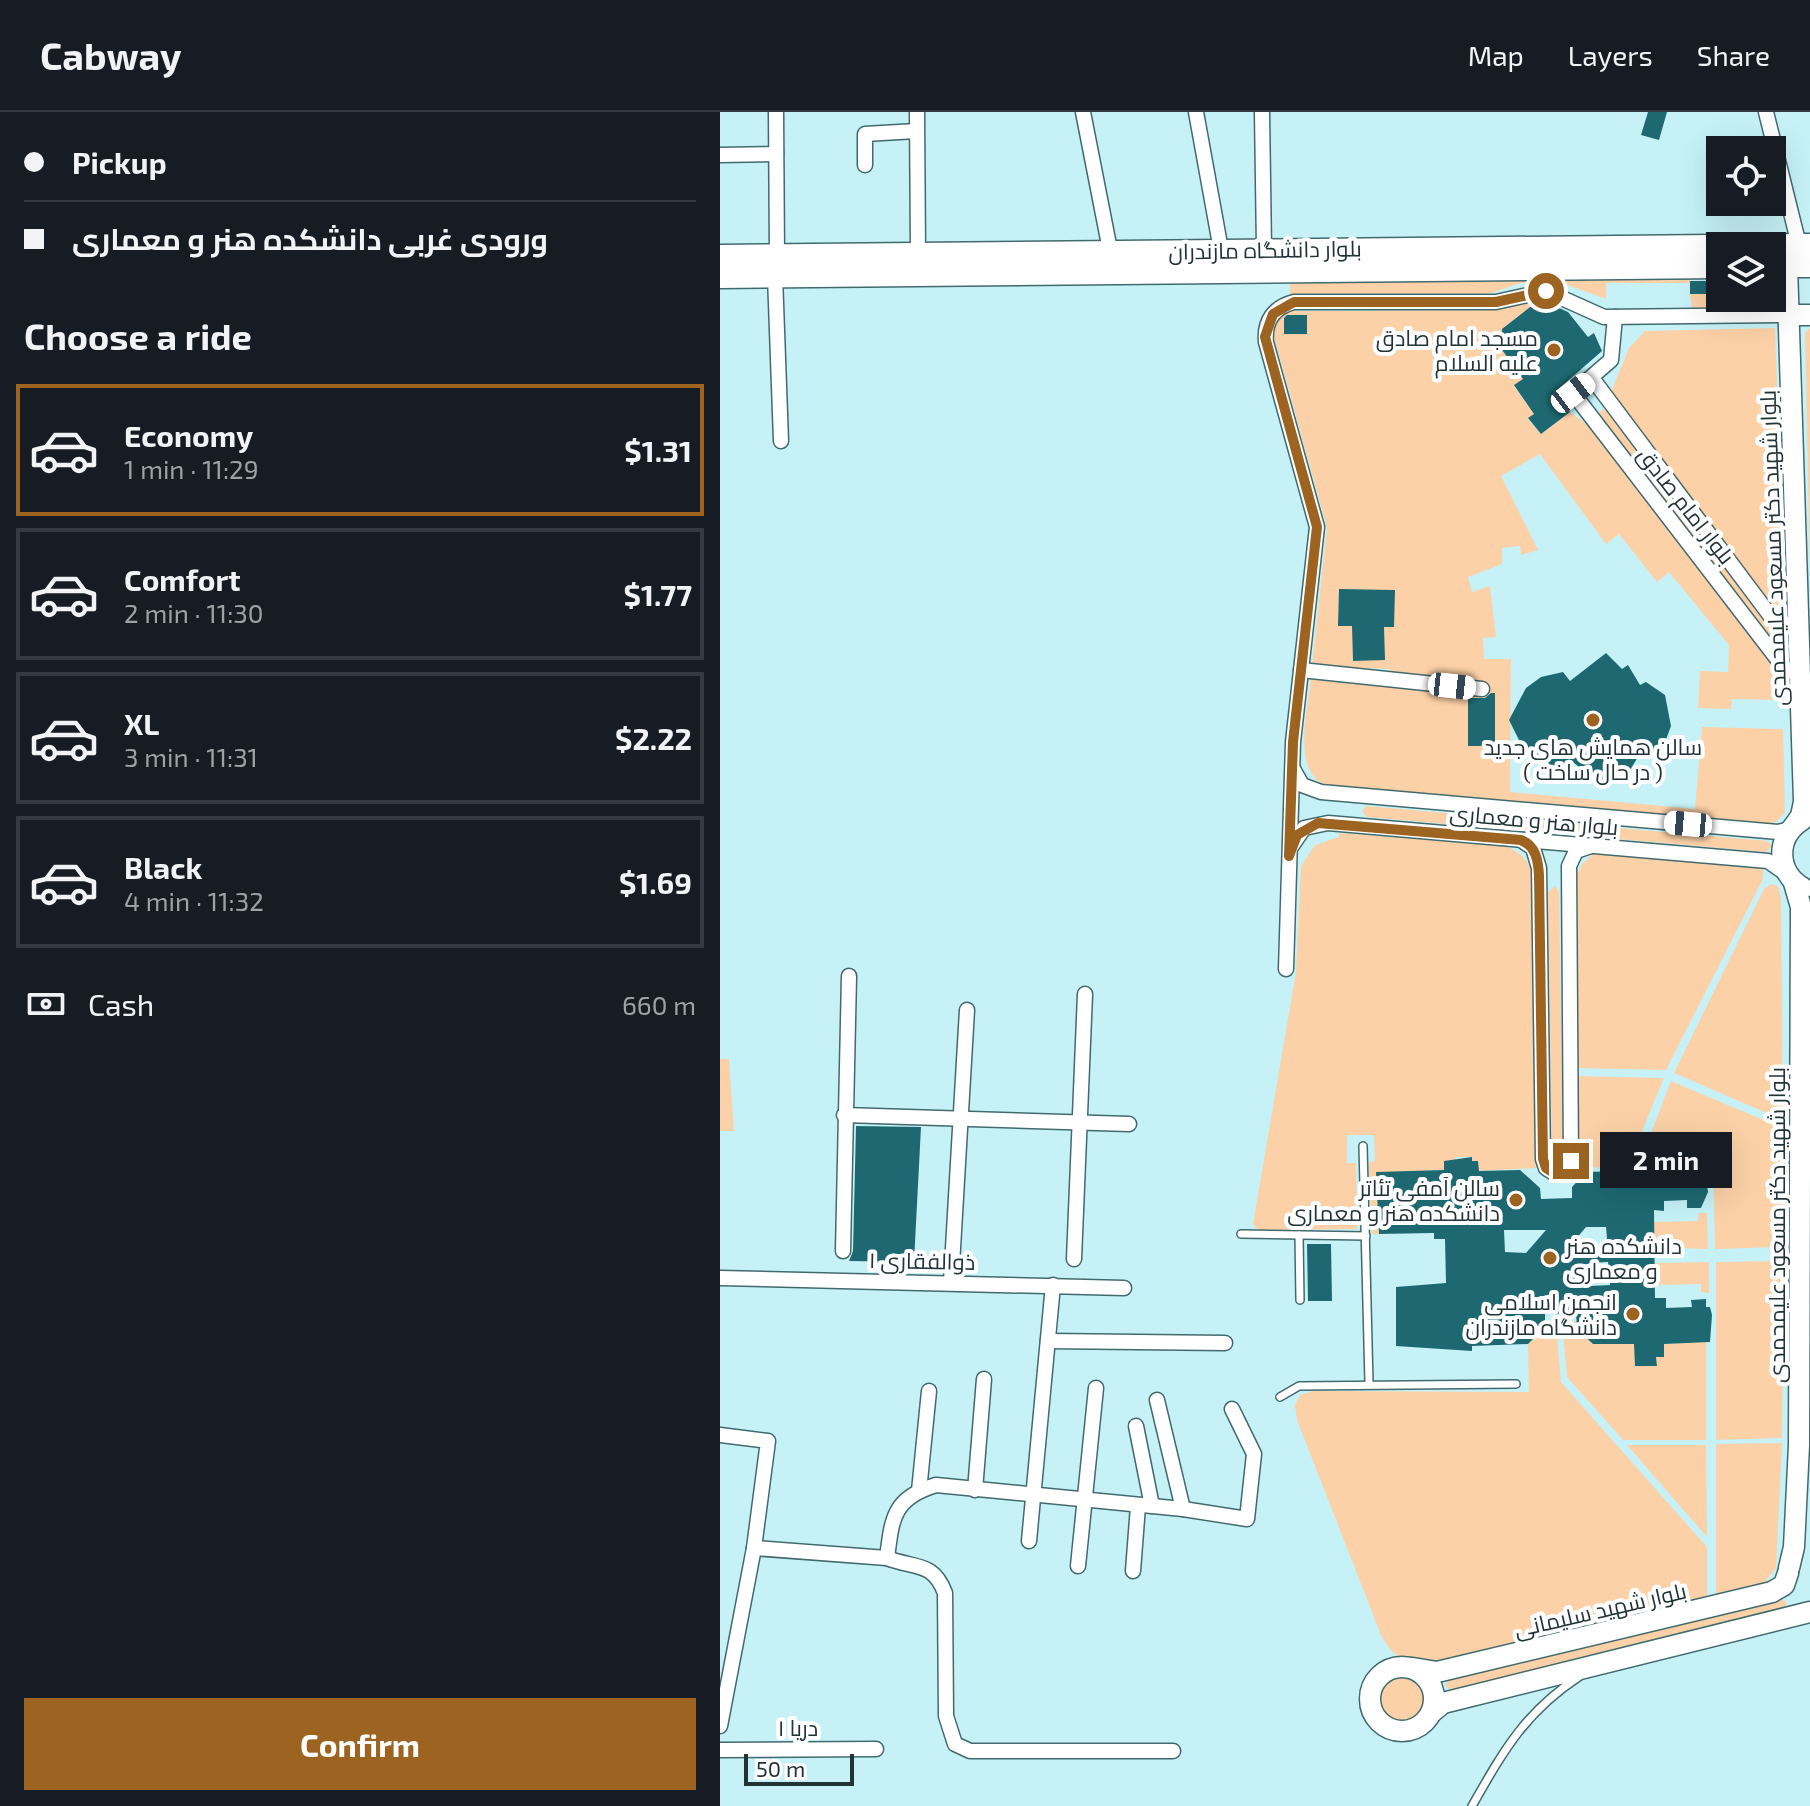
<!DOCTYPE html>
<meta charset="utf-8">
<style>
:root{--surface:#171b24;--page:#20242c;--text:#f1f3f6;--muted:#9ea1a6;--line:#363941;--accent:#9c6420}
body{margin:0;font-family:"Exo 2",Cairo,sans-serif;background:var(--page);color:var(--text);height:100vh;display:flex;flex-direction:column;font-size:30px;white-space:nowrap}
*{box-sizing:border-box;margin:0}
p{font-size:26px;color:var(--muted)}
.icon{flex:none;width:44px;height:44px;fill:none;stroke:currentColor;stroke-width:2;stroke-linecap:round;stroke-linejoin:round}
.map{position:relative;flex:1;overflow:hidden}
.sheet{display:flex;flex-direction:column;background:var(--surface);width:720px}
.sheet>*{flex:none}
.top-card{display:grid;align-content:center;height:176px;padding:0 24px;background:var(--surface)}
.fabs{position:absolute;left:986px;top:24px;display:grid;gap:16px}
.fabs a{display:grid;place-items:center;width:80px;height:80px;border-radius:0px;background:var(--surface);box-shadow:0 8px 32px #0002;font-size:40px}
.scale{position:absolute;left:24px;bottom:20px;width:110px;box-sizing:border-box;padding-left:8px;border:4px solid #223335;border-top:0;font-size:22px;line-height:28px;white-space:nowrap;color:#223335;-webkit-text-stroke:6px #fff;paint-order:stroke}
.end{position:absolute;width:36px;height:36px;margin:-18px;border:10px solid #9c6420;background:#fff;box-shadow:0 0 0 4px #fff}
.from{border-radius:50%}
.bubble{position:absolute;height:56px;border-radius:0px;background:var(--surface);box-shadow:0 8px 32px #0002;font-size:26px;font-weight:700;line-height:56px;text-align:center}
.car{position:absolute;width:24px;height:48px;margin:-24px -12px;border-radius:10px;box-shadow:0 0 6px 2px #0007;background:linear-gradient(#fff 24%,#345 0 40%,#fff 0 76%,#345 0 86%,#fff 0)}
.top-card b{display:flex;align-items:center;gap:28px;height:76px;font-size:30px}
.top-card b+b{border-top:2px solid var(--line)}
.top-card i{width:20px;height:20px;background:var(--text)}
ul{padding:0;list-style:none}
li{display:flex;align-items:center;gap:24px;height:132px;margin:0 16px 12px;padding:0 8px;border:4px solid var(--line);border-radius:0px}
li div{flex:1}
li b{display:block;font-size:30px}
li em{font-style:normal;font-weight:700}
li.active{border-color:var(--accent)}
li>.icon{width:72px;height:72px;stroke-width:1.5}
h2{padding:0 24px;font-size:36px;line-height:96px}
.pay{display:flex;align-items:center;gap:20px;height:88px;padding:0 24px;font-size:30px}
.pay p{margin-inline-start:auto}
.primary-button{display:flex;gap:16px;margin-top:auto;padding:16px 24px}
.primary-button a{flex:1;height:92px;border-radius:0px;background:var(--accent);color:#fff;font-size:32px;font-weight:700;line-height:92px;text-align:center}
header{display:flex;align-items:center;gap:48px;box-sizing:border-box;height:112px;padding:0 40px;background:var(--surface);border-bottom:2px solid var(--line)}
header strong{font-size:38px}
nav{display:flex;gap:44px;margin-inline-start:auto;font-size:28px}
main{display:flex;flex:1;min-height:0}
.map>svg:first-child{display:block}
</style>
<header>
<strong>Cabway</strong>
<nav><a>Map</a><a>Layers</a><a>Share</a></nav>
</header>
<main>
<section class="sheet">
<div class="top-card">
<b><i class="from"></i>Pickup</b>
<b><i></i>ورودی غربی دانشکده هنر و معماری</b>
</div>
<h2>Choose a ride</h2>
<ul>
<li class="active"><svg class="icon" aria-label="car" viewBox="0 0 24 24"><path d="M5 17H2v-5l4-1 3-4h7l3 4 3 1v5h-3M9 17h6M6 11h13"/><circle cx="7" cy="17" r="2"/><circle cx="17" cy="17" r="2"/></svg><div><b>Economy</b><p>1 min · 11:29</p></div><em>$1.31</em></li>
<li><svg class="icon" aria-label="car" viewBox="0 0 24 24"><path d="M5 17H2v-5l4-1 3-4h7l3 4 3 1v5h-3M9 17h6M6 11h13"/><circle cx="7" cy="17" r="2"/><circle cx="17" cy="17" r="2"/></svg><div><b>Comfort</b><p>2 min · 11:30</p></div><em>$1.77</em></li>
<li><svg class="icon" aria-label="car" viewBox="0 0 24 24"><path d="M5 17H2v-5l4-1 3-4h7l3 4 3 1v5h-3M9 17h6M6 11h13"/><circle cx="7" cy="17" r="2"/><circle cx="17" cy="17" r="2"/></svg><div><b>XL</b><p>3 min · 11:31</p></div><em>$2.22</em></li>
<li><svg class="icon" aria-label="car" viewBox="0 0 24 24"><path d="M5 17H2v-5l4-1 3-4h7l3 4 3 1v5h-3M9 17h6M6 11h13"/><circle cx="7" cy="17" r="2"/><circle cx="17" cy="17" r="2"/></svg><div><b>Black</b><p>4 min · 11:32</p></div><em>$1.69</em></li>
</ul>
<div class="pay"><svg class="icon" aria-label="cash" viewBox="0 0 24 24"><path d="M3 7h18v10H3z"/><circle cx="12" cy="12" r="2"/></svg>Cash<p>660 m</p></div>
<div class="primary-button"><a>Confirm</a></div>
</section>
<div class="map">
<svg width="1090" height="1694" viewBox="0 0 1090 1694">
<rect width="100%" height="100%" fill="#c6f2f7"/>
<g fill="#fcd1a7">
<polygon points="970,164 970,171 886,171 886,187 839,170 801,171 768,182 570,183 570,170"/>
<polygon points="987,164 1000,164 1000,186 1051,186 1050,194 972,196 970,182 996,182"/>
<path d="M825 184 782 217 780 235 803 267 794 274 808 293 818 286 824 294 808 307 821 322 850 300 872 316 1061 562 1062 588 1012 587 1011 597 978 596 980 559 1008 560 1009 533 949 460 937 470 899 422 886 432 820 342 781 364 818 438 801 443 800 434 782 436V452L748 465 752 480 770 474 776 525 763 526 764 547H791L790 680 975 697 982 615 1063 617 1065 701 1056 710 1037 714 624 677C618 672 604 675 596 667 574 644 589 593 591 565L670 563V557L592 554 607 416 552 218 560 203 573 199 773 198Z"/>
<polygon points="1055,216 1065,500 1062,500 1050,493 893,287 891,280 909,236 925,219"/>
<polygon points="1090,216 1090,456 1085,221"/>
<polygon points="882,297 888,299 1053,514 1052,522 1047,522 879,303"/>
<polygon points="646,694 1047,729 1052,734 1046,740 647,705 642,699"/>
<path d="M619 721 781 733C801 738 812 751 814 771L817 1056 759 1059 758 1050 752 1049 751 1045H736V1049L724 1050V1058H709V1071L656 1061 659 1122H652L649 1050 655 1049 654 1023H627V1051H636L637 1117 538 1118 533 1112 576 860 581 754 595 733 619 725Z"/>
<polygon points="874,741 1044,753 1043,767 946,958 855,956 854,768 862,752"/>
<polygon points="1051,772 1058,774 1061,786 1063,1008 954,961 1044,777"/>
<polygon points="835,774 839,780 843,1044 837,1049 832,1044 828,780"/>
<polygon points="0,947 9,947 14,1019 0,1019"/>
<polygon points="855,964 944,966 915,1036 904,1037 904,1044 897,1045 897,1055 856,1056"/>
<polygon points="951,969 1065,1017 1064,1135 995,1137 993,1041 939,1042 939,1029 928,1029"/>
<polygon points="979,1101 987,1101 988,1137 934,1135 934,1110 978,1109"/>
<polygon points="1064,1149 1062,1326 996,1328 996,1150"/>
<polygon points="989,1150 989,1181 981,1180 981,1172 935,1173 935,1151"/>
<polygon points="856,1209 857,1218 873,1232 914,1232 916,1254 937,1254 936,1245 944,1244 944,1232 956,1232 956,1223 986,1230 986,1328 903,1328 847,1265 842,1210"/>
<path d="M825 1210H836L841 1270 987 1435V1489L722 1551C695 1554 674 1550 661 1523L577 1308 575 1293 580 1283 593 1279 809 1280 808 1232 825 1215Z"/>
<polygon points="1062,1331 1056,1456 1038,1479 996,1487 996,1332"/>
<polygon points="907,1333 986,1333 987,1425"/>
<polygon points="1060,1487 1067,1490 1064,1498 732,1578 725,1574 729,1568"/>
<circle cx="682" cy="1587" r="22"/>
</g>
<g fill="#1e6971" fill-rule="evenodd">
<polygon points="928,0 947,0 939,28 921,23"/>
<rect x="970" y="169" width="27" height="13"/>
<polygon points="825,189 826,195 830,192 848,200 868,225 874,221 882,239 835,280 850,300 821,322 808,306 814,302 794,273 803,267 780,235 782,217 814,192"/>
<polygon points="567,203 587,203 587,222 564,222 564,206"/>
<polygon points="619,477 675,478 674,515 664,515 665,548 633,549 632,514 618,514"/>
<polygon points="886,541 902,557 908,553 920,573 926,570 945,583 951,614 944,633 928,644 921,640 907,663 902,660 886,676 849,647 842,658 820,652 806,642 789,608 806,576 821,565 843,560 850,569"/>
<polygon points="771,581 775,581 775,634 748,634 748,586 765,586"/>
<polygon points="136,1014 201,1015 194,1150 129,1149 133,1139"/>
<path d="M910 1043H934V1054L985 1056 988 1080 981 1096H967V1088L944 1089V1099L934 1098 935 1186H946V1196L972 1195 971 1188 986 1187V1195H990L992 1203 990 1230 944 1232V1245H936L937 1254H915L914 1232H873L857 1217 856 1201 825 1202V1215L808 1232 752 1234V1239L676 1234V1175L726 1171 725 1127H714V1121L659 1122 656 1060 724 1058V1049L752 1045V1049H758L759 1059 800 1058 820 1076 821 1087 852 1086V1075L866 1060 900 1059ZM866 1115H886L888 1138H867L856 1127ZM784 1118H826L806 1141 785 1140ZM888 1150 890 1173 869 1174 858 1163 869 1151Z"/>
<polygon points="587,1132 611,1132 612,1189 588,1189"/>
</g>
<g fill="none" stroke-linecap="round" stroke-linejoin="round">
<defs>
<g id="service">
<polyline points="643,1034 649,1271"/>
<polyline points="521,1122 646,1124"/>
<polyline points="579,1123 580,1188"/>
<polyline points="560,1285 579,1274 796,1272"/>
<path d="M752 1694C784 1638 805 1600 860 1564"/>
</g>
<g id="minor">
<polyline points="56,0 57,145"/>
<polyline points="197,0 198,141"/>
<polyline points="363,0 390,138"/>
<polyline points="476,0 501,138"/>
<polyline points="542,0 544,137"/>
<polyline points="1046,0 1079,133"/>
<polyline points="0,43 56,42"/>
<polyline points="145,53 145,22 196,19"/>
<polyline points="55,164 61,329"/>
<polyline points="895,205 891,248 853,281 1065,557 1080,562"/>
<polyline points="872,266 1052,506 1063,512 1078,512"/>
<polyline points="581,558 762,577"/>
<polyline points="573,657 582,673 601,680 1058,720 1071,717"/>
<polyline points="801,728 813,736 819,756 823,1047 826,1056 834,1061 847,1057 851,1049 849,754 856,739 871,734"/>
<polyline points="571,735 584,716 608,711 1048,749 1065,761"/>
<path d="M566 857 573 630 597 415 546 230C544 209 554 195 574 190H776L826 179 884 205 1069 203"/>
<polyline points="124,1003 409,1012"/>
<polyline points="123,1139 129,864"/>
<polyline points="354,1147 365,882"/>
<polyline points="0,1166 404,1176"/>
<polyline points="231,1170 247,898"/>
<polyline points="328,1229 505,1231"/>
<polyline points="416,1314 432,1394"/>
<polyline points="0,1323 48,1329 34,1436"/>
<polyline points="255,1378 264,1267"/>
<polyline points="199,1379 209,1279"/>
<polyline points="463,1397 527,1407 534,1342 512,1297"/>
<polyline points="309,1429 333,1173"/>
<path d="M167 1446C195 1457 213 1449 225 1481L226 1604 235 1632 250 1639H453"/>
<polyline points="358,1454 376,1276"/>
<polyline points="413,1459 418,1394"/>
<path d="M0 1614 34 1436 167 1446C172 1406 173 1386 216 1373L463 1397 437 1288"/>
<polyline points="0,1638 156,1637"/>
</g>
<g id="secondary">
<polyline points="1067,154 1084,690 1081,704 1074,714"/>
<polyline points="1069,203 1090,203"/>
<path d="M1082 708C1055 725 1056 760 1083 776"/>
<polyline points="1069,1456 1074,1435 1079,1333 1081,795 1074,771"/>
<circle cx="682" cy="1587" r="32"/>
<polyline points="693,1556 717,1560 1052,1480 1064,1473 1068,1461"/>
<polyline points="711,1601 723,1591 1090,1500"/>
</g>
<g id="primary">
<polyline points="0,144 1090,133"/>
<polyline points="1052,154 1090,154"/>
<polyline points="0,165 1000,155"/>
</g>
</defs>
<use href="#service" stroke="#426a6e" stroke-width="10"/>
<use href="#minor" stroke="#426a6e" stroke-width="17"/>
<use href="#secondary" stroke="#426a6e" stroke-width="23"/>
<use href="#primary" stroke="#426a6e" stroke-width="25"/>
<use href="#service" stroke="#fff" stroke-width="7"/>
<use href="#minor" stroke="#fff" stroke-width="14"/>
<use href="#secondary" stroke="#fff" stroke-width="20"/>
<use href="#primary" stroke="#fff" stroke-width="22"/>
</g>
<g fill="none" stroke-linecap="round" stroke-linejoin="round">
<path stroke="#9c6420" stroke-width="10" d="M826 179 776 190H574L553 202 545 225 597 415 573 630 569 744 577 723 598 711 801 728C816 734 818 748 819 763L823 1047 826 1056 834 1061 847 1057 851 1049"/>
</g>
<g fill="#9c6420" stroke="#fff" stroke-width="3">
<circle cx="834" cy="238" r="8"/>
<circle cx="873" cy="608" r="8"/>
<circle cx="796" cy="1088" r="8"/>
<circle cx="830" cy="1146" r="8"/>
<circle cx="913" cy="1202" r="8"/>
</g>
<g text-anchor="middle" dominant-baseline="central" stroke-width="8" stroke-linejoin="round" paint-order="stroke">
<g font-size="22" fill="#223335" stroke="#fff">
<text transform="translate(545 137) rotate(-1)">بلوار دانشگاه مازندران</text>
<text transform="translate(967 393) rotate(52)">بلوار امام صادق</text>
<text transform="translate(1052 436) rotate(-92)">بلوار شهید دکتر مسعود علیمحمدی</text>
<text transform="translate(814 707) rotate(5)">بلوار هنر و معماری</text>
<text transform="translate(1056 1113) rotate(-90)">بلوار شهید دکتر مسعود علیمحمدی</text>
<text transform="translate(202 1148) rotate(1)">ذوالفقاری ۱</text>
<text transform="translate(880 1497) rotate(-13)">بلوار شهید سلیمانی</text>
<text x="78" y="1615">دریا ۱</text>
</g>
<g font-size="22" fill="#223335" stroke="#fff" text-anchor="end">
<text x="818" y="225">مسجد امام صادق<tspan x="818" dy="25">علیه السلام</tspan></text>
<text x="873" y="634" text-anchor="middle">سالن همایش های جدید<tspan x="873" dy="25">( در حال ساخت )</tspan></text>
<text x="780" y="1075">سالن آمفی تئاتر<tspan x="780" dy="25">دانشکده هنر و معماری</tspan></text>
<text x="846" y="1133" text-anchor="start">دانشکده هنر<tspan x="846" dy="25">و معماری</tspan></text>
<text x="897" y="1189">انجمن اسلامی<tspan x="897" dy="25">دانشگاه مازندران</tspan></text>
</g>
</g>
</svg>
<div class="fabs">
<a><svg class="icon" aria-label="locate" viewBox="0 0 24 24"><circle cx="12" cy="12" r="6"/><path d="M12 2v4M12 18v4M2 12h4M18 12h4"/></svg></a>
<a><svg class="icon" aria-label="layers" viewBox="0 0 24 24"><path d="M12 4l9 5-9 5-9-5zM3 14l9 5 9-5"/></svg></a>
</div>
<div class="scale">50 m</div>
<i class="end from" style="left:826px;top:179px"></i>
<i class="end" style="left:851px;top:1049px"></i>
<div class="bubble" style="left:880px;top:1020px;width:132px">2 min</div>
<i class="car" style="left:853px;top:281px;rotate:53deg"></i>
<i class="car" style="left:732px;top:574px;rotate:96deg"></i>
<i class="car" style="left:968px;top:712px;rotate:275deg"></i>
</div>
</main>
